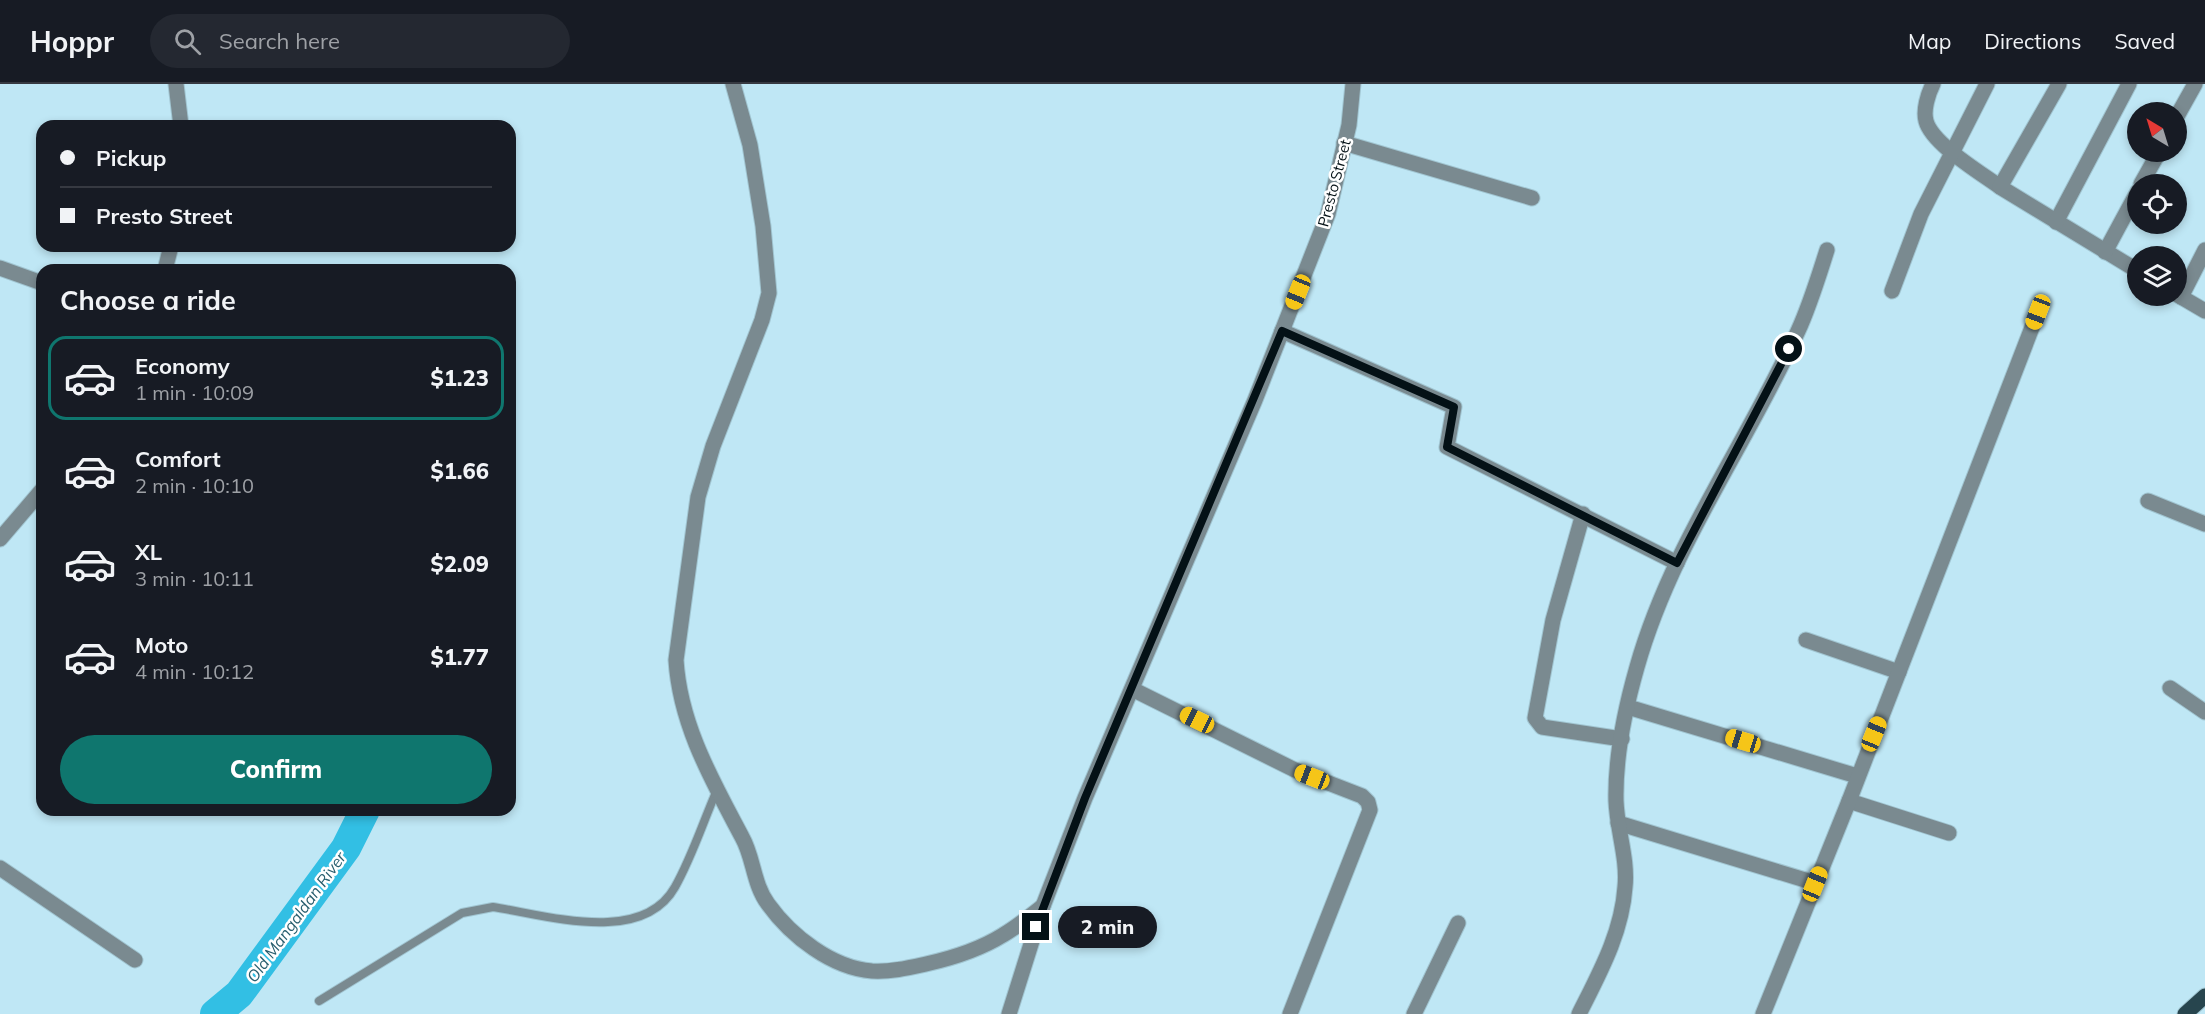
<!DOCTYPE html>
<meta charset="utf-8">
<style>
:root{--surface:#171b24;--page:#242831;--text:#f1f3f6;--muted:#9ea1a6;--line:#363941;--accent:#0f766e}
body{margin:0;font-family:Mulish,sans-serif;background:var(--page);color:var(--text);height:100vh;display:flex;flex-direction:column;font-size:22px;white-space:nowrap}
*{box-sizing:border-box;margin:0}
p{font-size:20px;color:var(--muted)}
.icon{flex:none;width:33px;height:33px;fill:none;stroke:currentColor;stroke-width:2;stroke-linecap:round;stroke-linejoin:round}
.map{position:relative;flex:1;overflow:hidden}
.panel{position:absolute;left:36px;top:180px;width:480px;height:552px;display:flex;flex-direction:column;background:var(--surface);border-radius:18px;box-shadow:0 3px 9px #0003}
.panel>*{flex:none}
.banner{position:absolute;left:36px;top:36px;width:480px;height:132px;border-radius:18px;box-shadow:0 3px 9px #0003;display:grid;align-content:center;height:132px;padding:0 24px;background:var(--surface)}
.needle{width:39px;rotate:322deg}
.buttons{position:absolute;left:2127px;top:18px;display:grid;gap:12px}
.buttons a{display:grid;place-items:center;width:60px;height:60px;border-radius:50%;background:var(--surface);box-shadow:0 3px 9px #0003;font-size:30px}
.end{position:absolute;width:27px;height:27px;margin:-14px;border:8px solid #041116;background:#fff;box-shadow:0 0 0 3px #fff}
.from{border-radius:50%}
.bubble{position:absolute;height:42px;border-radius:21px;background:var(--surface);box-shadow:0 3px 9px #0003;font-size:20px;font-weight:800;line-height:42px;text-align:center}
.car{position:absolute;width:18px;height:36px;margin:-18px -9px;border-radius:8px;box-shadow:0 0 4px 2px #0007;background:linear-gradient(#f5c518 24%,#345 0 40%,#f5c518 0 76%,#345 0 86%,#f5c518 0)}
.banner b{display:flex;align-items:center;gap:21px;height:57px;font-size:22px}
.banner b+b{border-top:2px solid var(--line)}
.banner i{width:15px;height:15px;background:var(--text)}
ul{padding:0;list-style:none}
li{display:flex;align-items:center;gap:18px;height:84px;margin:0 12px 9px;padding:0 12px;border:3px solid transparent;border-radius:18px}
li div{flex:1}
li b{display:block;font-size:22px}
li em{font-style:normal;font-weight:800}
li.active{border-color:var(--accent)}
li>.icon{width:54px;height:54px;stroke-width:1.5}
h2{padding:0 24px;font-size:27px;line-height:72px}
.primary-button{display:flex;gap:12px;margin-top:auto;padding:12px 24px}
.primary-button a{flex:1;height:69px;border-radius:36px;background:var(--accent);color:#fff;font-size:24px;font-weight:800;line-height:69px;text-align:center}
header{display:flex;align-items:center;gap:36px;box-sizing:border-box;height:84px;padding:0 30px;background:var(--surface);border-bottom:2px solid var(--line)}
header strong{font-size:28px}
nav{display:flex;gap:33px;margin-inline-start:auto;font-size:21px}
.search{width:420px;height:54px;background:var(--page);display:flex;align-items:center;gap:15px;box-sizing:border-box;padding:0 21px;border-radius:33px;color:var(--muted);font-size:22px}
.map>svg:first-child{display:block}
</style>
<header>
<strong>Hoppr</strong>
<div class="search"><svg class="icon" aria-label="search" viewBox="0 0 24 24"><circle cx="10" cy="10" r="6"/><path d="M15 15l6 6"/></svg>Search here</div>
<nav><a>Map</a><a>Directions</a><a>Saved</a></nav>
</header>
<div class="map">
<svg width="2205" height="930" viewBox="0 0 2205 930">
<rect width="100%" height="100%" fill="#bfe7f5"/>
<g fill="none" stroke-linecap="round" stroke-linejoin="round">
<polyline stroke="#32bfe4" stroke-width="30" points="215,930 239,910 346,764 365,726"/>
<defs>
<path id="lane" d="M319 917 462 829 493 823C546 831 642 862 675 803 692 773 703 738 717 706"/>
<g id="street">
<polyline points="176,0 181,42"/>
<path d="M733 0 750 61 763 142 769 209 762 236 713 362 698 413 676 576C680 641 712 696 742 753 754 774 753 800 768 820 791 852 832 884 872 887 891 888 908 884 926 880 953 874 979 866 1003 851 1017 843 1030 832 1043 822"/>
<path d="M1933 0C1928 10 1923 26 1926 37 1932 60 1981 89 2000 103"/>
<polyline points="2059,0 2000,103 2138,187"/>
<polyline points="2176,34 2195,0"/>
<polyline points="1344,59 1532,114"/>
<polyline points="2141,100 2159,68"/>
<polyline points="2056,138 2129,0"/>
<polyline points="2105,168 2138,107"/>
<polyline points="0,184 42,199"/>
<polyline points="165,186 171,162"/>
<polyline points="1892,207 1921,130 1987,0"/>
<polyline points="2176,210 2205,227"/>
<polyline points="2181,213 2205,166"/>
<polyline points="1282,247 1454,323 1447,363 1677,479"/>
<polyline points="2148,417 2205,440"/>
<polyline points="1583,430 1553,536 1535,634 1542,643 1622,655"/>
<polyline points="0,455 42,406"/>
<polyline points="1806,556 1899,588"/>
<polyline points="2170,604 2205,628"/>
<polyline points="1132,605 1295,686 1362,712 1368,718 1370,726 1290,930"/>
<polyline points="1628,623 1857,692"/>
<polyline points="1849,717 1949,749"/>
<polyline points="1618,739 1815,799"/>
<polyline points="0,784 135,876"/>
<polyline points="1009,930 1043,822 1085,714 1255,316 1328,130 1349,41 1353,0"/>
<polyline points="1414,930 1458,839"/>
<path d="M1579 930C1599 890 1622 849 1625 803 1628 775 1617 746 1616 717 1615 673 1625 625 1637 583 1671 462 1747 360 1798 247 1810 221 1818 194 1827 166"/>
<polyline points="1763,930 1849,717 2038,228"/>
</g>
<polyline id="primary" points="2185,930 2205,912"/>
</defs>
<use href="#lane" stroke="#a1c5d1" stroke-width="10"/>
<use href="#street" stroke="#a1c5d1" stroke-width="17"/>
<use href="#primary" stroke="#a1c5d1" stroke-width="17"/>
<use href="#lane" stroke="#7a8a90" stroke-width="8"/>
<use href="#street" stroke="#7a8a90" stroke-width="15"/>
<use href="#primary" stroke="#27454e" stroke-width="15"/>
</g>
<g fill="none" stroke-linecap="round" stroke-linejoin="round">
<polyline stroke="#041116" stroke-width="8" points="1036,843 1085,714 1282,247 1454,323 1447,363 1677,479 1789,265"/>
</g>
<g text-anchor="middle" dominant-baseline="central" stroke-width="5" stroke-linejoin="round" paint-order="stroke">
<g font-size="15" fill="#041116" stroke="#fff">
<text transform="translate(1334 99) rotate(-75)">Presto Street</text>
</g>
<g font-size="16" font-style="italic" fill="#285e6e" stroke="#fff">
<text transform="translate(296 833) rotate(-54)">Old Mangaldan River</text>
</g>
</g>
</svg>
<div class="buttons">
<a><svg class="needle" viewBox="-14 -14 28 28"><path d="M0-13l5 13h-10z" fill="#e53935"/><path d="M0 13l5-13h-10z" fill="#9ea1a6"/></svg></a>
<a><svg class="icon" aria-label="locate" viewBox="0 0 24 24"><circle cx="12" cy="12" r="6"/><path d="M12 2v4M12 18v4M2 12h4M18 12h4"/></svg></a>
<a><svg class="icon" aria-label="layers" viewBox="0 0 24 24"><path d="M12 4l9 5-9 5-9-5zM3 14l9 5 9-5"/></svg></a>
</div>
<i class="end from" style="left:1789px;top:265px"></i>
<i class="end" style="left:1036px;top:843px"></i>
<div class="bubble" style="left:1058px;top:822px;width:99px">2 min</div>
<i class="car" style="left:1298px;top:208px;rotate:202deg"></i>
<i class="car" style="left:2038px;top:228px;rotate:201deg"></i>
<i class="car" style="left:1197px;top:636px;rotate:296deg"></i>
<i class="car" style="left:1874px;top:650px;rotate:22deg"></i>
<i class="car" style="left:1743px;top:657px;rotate:287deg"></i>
<i class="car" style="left:1312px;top:693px;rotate:291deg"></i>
<i class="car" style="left:1815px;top:800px;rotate:22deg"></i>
<div class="banner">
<b><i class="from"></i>Pickup</b>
<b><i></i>Presto Street</b>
</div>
<section class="panel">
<h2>Choose a ride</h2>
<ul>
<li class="active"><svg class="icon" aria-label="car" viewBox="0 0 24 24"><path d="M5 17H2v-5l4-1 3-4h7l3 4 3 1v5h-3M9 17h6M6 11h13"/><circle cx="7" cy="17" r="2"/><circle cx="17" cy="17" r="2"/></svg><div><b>Economy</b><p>1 min · 10:09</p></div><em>$1.23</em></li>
<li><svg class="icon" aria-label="car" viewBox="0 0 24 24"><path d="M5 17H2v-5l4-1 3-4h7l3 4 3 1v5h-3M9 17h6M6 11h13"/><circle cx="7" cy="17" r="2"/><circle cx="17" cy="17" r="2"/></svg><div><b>Comfort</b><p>2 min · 10:10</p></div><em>$1.66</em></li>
<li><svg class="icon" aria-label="car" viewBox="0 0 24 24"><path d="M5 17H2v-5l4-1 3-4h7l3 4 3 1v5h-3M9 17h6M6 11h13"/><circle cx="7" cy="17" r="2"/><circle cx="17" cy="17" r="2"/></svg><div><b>XL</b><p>3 min · 10:11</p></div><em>$2.09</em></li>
<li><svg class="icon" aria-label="car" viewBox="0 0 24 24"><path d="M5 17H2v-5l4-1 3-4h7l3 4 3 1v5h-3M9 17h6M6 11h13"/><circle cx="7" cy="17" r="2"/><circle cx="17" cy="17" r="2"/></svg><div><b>Moto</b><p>4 min · 10:12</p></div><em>$1.77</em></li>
</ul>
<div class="primary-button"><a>Confirm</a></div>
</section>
</div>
